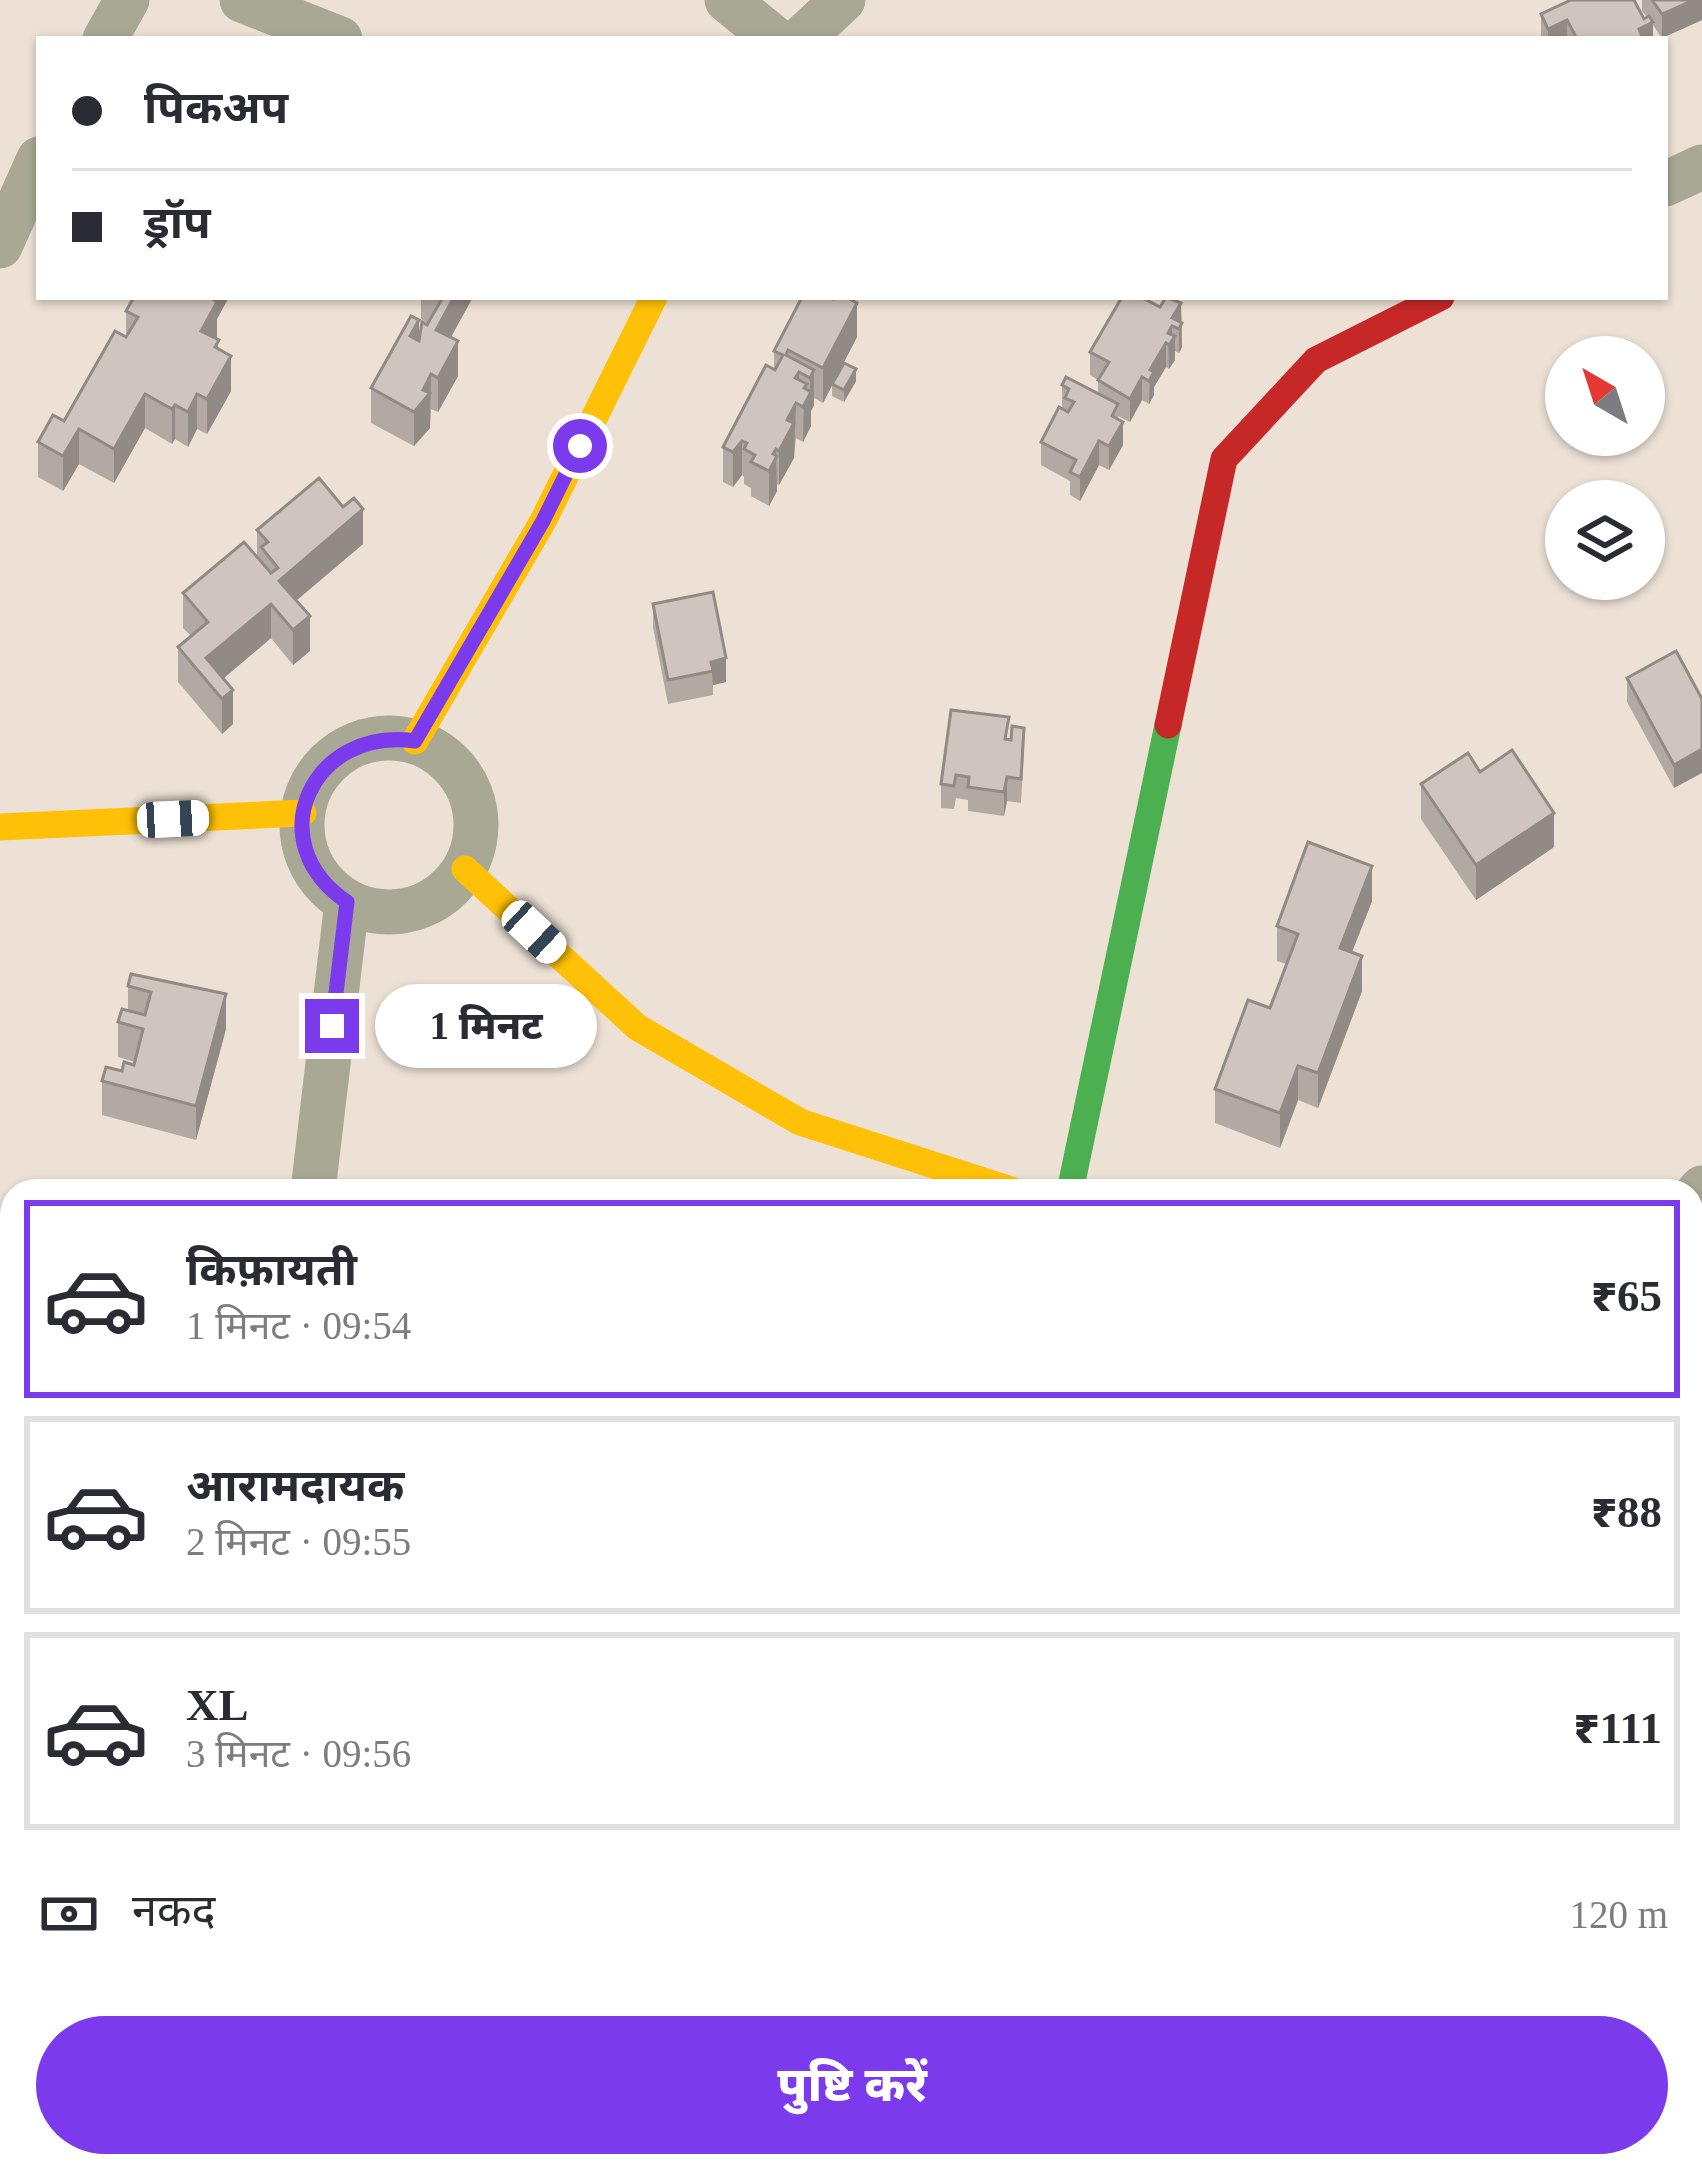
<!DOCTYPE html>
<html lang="hi">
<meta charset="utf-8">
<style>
:root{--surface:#fff;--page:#f2f2f3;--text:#2b2b33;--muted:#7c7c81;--line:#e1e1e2;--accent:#7c3aed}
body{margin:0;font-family:"Times New Roman","Noto Sans Devanagari",serif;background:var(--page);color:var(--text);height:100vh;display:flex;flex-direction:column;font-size:45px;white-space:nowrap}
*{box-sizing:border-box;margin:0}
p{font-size:39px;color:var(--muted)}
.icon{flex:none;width:66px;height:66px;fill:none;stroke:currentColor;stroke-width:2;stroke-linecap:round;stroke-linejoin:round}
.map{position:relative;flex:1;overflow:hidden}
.side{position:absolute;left:0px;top:1179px;width:1704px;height:999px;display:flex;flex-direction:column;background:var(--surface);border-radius:36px 36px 0 0;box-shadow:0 3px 9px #0004}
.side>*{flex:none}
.guide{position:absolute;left:36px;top:36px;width:1632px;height:264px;border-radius:0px;box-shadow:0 3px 9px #0004;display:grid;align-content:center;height:264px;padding:0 36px;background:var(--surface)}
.needle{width:78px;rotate:321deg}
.buttons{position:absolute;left:1545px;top:336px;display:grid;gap:24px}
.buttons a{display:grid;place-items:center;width:120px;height:120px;border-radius:50%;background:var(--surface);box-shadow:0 3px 9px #0004;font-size:60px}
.end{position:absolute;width:54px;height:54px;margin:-27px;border:15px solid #7c3aed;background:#fff;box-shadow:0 0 0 6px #fff}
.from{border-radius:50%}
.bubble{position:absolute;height:84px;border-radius:42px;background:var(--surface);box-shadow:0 3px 9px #0004;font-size:39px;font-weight:800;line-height:84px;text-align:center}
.car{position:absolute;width:36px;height:72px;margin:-36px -18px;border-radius:15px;box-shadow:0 0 9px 3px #0007;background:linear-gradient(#fff 24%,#345 0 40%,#fff 0 76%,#345 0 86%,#fff 0)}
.guide b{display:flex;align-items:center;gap:42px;height:114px;font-size:45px}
.guide b+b{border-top:3px solid var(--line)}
.guide i{width:30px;height:30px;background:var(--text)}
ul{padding:21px 0 0;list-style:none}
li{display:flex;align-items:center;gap:36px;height:198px;margin:0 24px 18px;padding:0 12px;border:6px solid var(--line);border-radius:0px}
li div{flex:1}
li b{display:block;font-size:45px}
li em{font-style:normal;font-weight:800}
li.active{border-color:var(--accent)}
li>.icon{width:108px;height:108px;stroke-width:1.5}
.pay{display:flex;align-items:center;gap:30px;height:132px;padding:0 36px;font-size:45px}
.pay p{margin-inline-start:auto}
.primary-button{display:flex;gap:24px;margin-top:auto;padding:24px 36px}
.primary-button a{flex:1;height:138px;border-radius:72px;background:var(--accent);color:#fff;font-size:48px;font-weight:800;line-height:138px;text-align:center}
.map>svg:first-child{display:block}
</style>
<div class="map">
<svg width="1702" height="2177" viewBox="0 0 1702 2177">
<rect width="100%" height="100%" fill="#ede1d5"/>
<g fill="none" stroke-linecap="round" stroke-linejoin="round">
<polyline stroke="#adab9c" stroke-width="8" stroke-dasharray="3 9" stroke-linecap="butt" points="604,2177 605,2166"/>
<polyline stroke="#a8a895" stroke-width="24" points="0,1944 12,1945"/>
<g stroke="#a8a895" stroke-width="45">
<polyline points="242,0 340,39"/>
<polyline points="727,0 775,39"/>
<polyline points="105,39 127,0"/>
<polyline points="801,39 843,0"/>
<polyline points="1665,184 1702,167"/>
<polyline points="0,246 39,159"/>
<circle cx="389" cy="825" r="87"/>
<polyline points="313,1191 347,902"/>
<polyline points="1692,1200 1702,1188"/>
<polyline points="1692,1317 1702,1318"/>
<polyline points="187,2166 216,2177"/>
</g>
<polyline stroke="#4caf50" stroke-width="27" points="1070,1191 1168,725"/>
<g stroke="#ffc107" stroke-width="27">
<polyline points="415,741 543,521 654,297"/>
<polyline points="0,827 303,813"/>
<polyline points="465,869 637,1027 800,1122 1014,1191"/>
<polyline points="0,2019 12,2019"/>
<polyline points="0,2110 12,2111"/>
<polyline points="1058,2175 1061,2177"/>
</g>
<g stroke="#c62828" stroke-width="27">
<polyline points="1168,725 1224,459 1316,360 1441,297"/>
<polyline points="1692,2128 1702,2130"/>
<polyline points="955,2166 1064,2177"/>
<polyline points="1408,2166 1458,2177"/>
</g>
<g stroke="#aaa698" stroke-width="9" stroke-dasharray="21 21" stroke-linecap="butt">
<polyline points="0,1714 12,1714"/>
<polyline points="0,1748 12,1748"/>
<polyline points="1692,1757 1702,1757"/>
<polyline points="1692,1791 1702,1791"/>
<polyline points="0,2150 12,2152"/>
<polyline points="130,2166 220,2177"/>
</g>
</g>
<g fill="#b3a9a3">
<polygon points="1642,0 1702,0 1702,20 1662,38 1653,25 1653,39 1541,38 1541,14 1644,19 1647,17 1642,11"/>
<polygon points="228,297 217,319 216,339 231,391 207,434 197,429 188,447 175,439 172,444 145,428 114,483 79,464 63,491 38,477 38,442 64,421 126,337 126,311"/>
<polygon points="421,297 473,297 451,337 458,376 438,412 431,409 430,428 414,446 371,423 371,388 419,320 419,341 428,324 421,319"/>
<polygon points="1181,303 1182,347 1179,353 1175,351 1175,360 1169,369 1166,367 1154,387 1154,395 1149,404 1142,400 1130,422 1118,416 1123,445 1109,470 1099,465 1080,501 1070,495 1070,481 1041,465 1041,442 1062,408 1062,385 1098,393 1098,380 1090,375 1090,352 1160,307"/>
<polygon points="857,337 840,369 856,381 844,402 832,396 832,385 823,403 814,398 814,405 811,411 811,426 803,442 796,438 794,458 779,485 777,484 777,491 769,506 751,496 751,488 744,484 744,477 742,475 733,487 723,482 723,447 774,370 774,351"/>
<polygon points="257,530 363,544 296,601 310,651 293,665 271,638 223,679 233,724 222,734 178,682 178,647 191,636 183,628 183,593 257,558"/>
<polygon points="653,604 726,682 713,685 713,695 668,704 653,627"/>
<polygon points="1676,651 1674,788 1627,702 1627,678"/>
<polygon points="1009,739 1024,751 1021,803 1007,801 1004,816 968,811 968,800 956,798 954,809 941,808 941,784"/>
<polygon points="1480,772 1554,847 1476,900 1421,819 1421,784"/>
<polygon points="1372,901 1352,952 1362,991 1318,1108 1298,1100 1280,1148 1215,1123 1215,1089 1270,1008 1286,964 1277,961 1277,926"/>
<polygon points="131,974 226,1029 196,1140 102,1115 102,1081 134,1065 135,1062 118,1057 118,1022 128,1010 128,986"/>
</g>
<g fill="#928a85">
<polygon points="1694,0 1702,0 1702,20 1662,38 1662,14"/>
<polygon points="1567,20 1567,39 1548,39 1548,29"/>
<polygon points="1653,22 1653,39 1639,39 1639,29"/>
<polygon points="210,297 228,297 228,299 217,319 217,336 201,365 201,331"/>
<polygon points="454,297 473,297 436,364 436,330"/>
<polygon points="857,303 857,337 823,403 823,368"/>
<polygon points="1181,303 1182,347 1179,353 1179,329 1172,326 1172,340 1175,336 1175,360 1169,369 1168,333 1172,318"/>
<polygon points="419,320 419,354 410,336"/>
<polygon points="458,341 458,376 438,412 438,378"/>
<polygon points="1166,343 1166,367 1154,387 1154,395 1149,404 1150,370"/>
<polygon points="231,356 231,391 207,434 207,399"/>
<polygon points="856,369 856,381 844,402 844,390"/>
<polygon points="814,370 814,405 811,411 811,426 803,442 804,388 807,384 807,399 810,393 810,378"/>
<polygon points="799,372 799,405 796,403 794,458 779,485 779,451 795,378"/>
<polygon points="431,374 430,428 414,446 414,412"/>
<polygon points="1142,377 1142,400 1130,422 1130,399"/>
<polygon points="145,394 145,428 114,483 114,449"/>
<polygon points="197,394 197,429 188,447 188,412"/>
<polygon points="175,405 175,439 172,444 172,409"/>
<polygon points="1123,422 1123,445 1109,470 1109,446"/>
<polygon points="79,429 79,464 63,491 63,456"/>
<polygon points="742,441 742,475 733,487 733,452"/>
<polygon points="1099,441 1099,465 1080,501 1080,477"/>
<polygon points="776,449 777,491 769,506 769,471"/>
<polygon points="363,509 363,544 279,615 279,581"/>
<polygon points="271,604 271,638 212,688 206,658"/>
<polygon points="310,616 310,651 293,665 293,630"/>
<polygon points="726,658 726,682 713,685 711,662"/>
<polygon points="233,690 233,724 222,734 222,699"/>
<polygon points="1702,749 1702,773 1674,788 1674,765"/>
<polygon points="1007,777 1007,801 1004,816 1004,792"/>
<polygon points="1554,813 1554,847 1476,900 1476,865"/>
<polygon points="1372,866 1372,901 1340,983 1340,948"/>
<polygon points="1362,956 1362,991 1318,1108 1318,1073"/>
<polygon points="226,994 226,1029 196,1140 196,1106"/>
<polygon points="1298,1066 1298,1100 1280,1148 1280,1113"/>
</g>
<g fill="#d0c5be" stroke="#928a85" stroke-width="3">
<polygon points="1571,0 1634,0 1644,19 1649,16 1653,22 1639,29 1643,39 1577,39 1567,20 1548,29 1541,14"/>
<polygon points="1652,0 1694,0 1662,14"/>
<polygon points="134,297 210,297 217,302 201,331 219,340 215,347 231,356 207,399 197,394 188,412 175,405 172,409 145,394 114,449 79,429 63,456 38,442 53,415 64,421 115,331 126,337 138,317 126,311"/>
<polygon points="443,297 454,297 436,330 458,341 438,378 431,374 423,390 430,393 414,412 371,388 411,316 419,320 410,336 419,341 422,322 427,325"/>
<polygon points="802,297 830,297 833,299 834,297 846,297 857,303 823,368 788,350 786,355 814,370 810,378 799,372 795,378 807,384 804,388 811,392 803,407 796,403 787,420 794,423 779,451 776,449 773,454 777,456 769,471 751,462 755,455 744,449 747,443 742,441 733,452 723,447 766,365 775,370 783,355 774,351"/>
<polygon points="1122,297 1141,297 1160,307 1166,297 1181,303 1172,318 1182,323 1179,329 1172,326 1168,333 1175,336 1169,345 1166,343 1150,370 1154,372 1149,381 1142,377 1130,399 1098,380 1109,362 1090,352"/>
<polygon points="844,363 856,369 844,390 832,384"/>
<polygon points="1066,377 1118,404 1112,416 1123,422 1109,446 1099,441 1080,477 1070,472 1076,460 1041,442 1059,407 1068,412 1074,402 1065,398 1069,389 1062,385"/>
<polygon points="319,478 343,507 354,498 363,509 279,581 310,616 293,630 271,604 206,658 233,690 222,699 178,647 208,622 183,593 244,542 271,573 278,568 261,547 268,542 257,530"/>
<polygon points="713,592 726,658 711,662 713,671 668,680 653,604"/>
<polygon points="1676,651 1702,699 1702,749 1674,765 1627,678"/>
<polygon points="951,710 1009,717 1005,739 1011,740 1012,726 1024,728 1021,779 1007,777 1004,792 968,787 969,777 956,775 954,786 941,784"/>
<polygon points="1512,750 1554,813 1476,865 1421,784 1468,753 1480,772"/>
<polygon points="1308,842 1372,866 1340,948 1362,956 1318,1073 1298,1066 1280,1113 1215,1089 1248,1000 1270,1008 1298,934 1277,926"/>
<polygon points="131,974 226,994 196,1106 102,1081 106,1067 122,1071 124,1062 134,1065 143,1029 118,1022 122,1009 145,1015 151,992 128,986"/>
</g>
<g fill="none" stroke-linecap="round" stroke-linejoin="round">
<path stroke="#7c3aed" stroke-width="15" d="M332 1026 347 902C258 842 312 726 415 741L543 521 580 446"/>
</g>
</svg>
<div class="buttons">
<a><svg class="needle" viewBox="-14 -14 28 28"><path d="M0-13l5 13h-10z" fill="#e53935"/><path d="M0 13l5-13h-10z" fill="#7c7c81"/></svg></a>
<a><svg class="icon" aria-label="layers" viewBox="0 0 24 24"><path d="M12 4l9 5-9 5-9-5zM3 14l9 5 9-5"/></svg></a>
</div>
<i class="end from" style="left:580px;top:446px"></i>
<i class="end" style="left:332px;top:1026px"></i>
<div class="bubble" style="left:375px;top:984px;width:222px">1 मिनट</div>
<i class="car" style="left:173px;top:819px;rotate:87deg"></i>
<i class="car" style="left:534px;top:932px;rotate:133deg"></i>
<div class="guide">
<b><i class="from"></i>पिकअप</b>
<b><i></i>ड्रॉप</b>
</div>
<section class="side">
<ul>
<li class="active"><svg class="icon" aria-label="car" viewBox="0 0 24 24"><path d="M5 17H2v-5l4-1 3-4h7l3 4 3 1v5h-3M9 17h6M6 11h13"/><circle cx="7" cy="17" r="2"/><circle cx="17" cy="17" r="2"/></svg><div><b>किफ़ायती</b><p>1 मिनट · 09:54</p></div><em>₹65</em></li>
<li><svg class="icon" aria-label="car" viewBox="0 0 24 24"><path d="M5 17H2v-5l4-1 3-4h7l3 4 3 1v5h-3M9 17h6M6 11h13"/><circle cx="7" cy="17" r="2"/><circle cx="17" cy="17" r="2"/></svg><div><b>आरामदायक</b><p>2 मिनट · 09:55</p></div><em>₹88</em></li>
<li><svg class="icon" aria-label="car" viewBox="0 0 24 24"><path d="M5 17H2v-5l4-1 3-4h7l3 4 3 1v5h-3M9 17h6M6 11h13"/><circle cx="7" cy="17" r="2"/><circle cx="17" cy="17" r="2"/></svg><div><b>XL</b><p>3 मिनट · 09:56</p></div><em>₹111</em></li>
</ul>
<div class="pay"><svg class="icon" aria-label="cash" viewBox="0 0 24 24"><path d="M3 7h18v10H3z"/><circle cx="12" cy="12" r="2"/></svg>नकद<p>120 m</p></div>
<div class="primary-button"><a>पुष्टि करें</a></div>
</section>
</div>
